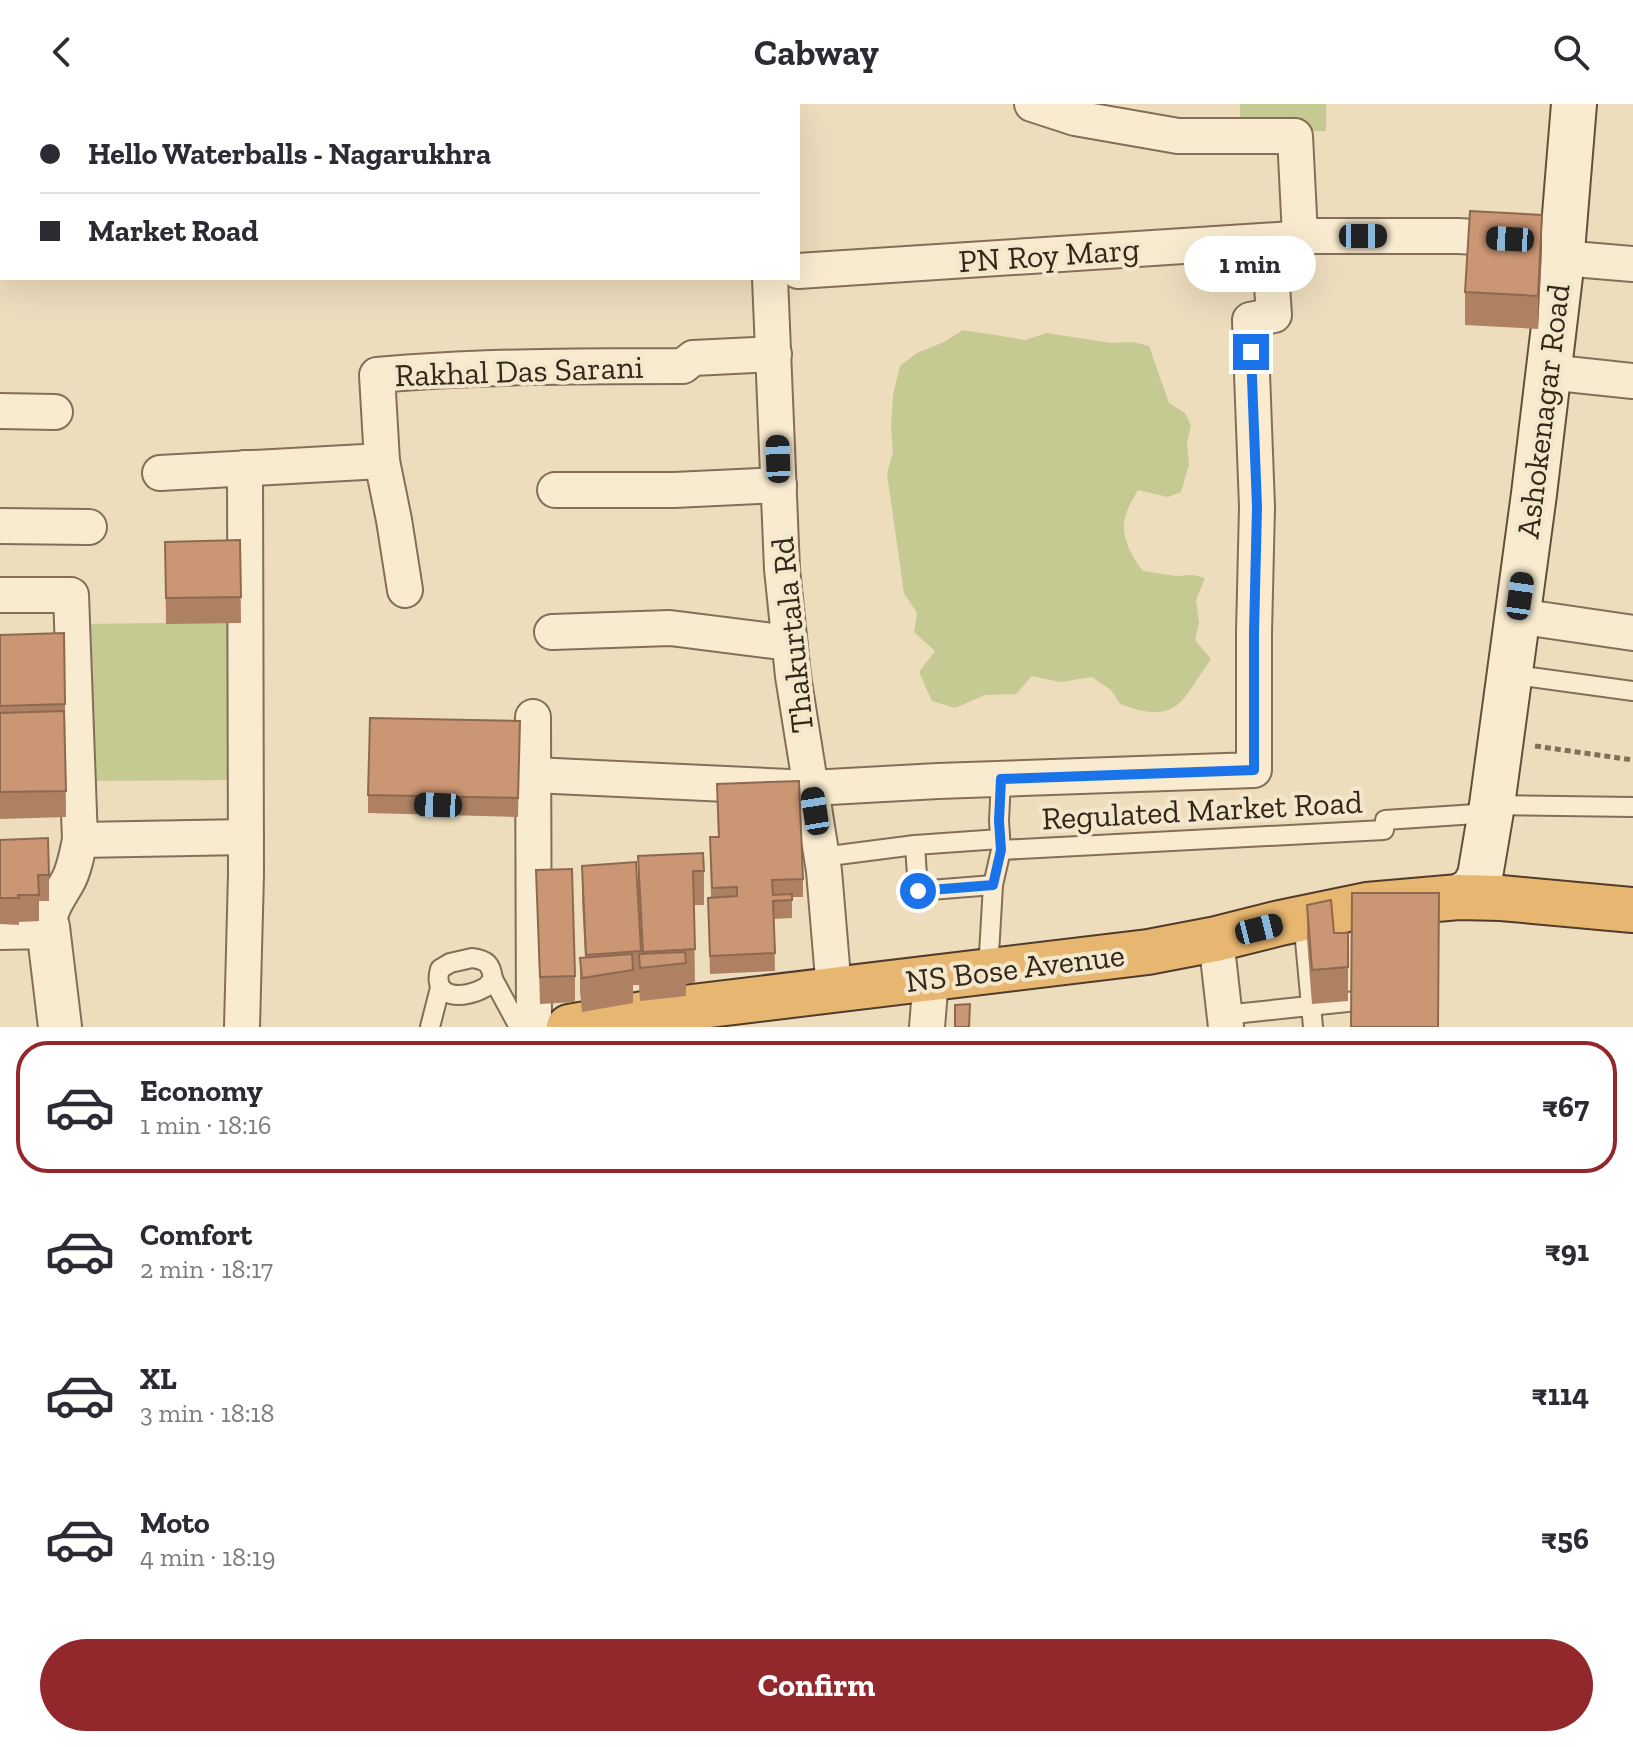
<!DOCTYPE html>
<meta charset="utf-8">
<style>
:root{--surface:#fff;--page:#f2f2f3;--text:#2b2b33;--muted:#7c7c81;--line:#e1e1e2;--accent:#92282b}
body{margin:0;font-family:"Zilla Slab",serif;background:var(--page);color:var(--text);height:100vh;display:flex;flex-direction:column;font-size:30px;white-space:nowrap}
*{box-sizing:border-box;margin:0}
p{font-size:26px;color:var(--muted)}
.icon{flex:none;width:44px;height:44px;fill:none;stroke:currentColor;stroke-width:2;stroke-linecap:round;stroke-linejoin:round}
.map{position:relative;height:923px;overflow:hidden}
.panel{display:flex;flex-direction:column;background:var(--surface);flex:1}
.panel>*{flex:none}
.top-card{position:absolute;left:0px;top:0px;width:800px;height:176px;box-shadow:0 8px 32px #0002;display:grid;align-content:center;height:176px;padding:0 40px;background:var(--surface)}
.end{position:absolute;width:36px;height:36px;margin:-18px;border:10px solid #1a73e8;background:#fff;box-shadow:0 0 0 4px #fff}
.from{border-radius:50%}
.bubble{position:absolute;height:56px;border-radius:28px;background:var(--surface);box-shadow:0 8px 32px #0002;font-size:26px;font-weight:700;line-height:56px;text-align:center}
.car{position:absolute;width:24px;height:48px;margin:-24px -12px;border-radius:10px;box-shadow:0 0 6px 2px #0007;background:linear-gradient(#222 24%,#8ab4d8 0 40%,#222 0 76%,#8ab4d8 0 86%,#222 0)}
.top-card b{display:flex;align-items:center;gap:28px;height:76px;font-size:30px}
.top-card b+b{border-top:2px solid var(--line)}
.top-card i{width:20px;height:20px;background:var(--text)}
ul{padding:14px 0 0;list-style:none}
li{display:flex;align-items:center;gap:24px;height:132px;margin:0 16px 12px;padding:0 24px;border:4px solid transparent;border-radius:32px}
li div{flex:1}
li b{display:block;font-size:30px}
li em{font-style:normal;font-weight:700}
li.current{border-color:var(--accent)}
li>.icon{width:72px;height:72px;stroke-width:1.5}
.button{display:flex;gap:16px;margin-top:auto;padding:16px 40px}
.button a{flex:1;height:92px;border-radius:48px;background:var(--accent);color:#fff;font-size:32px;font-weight:700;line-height:92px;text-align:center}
header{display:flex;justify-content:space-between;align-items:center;height:104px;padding:0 40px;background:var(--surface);font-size:36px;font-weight:700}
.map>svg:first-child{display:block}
</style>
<header><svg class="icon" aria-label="back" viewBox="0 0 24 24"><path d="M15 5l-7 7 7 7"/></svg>Cabway<svg class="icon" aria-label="search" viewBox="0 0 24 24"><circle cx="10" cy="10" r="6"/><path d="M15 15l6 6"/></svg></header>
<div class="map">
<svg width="1633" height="923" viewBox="0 0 1633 923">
<rect width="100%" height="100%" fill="#edddbd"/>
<g fill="#c4ca92">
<polygon points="1240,0 1326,0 1326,27 1240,28"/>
<path d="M963 226 1025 236 1047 229 1111 239 1133 238 1149 242 1169 299 1185 309 1191 322 1187 339 1189 361 1181 388 1168 393 1138 386C1134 394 1128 402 1126 411 1119 430 1131 452 1143 467L1176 472 1193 471 1205 474 1196 496 1199 519 1195 536 1211 555C1181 597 1179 622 1120 600L1111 586 1092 573 1060 578 1032 572 1016 590 985 591 955 604 932 597 919 568 935 547 914 528 917 509 904 489 887 370 893 348 891 323 893 291 900 262 917 249 944 238Z"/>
<polygon points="238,518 239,676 87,677 79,520"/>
</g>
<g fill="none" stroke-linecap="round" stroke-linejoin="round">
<defs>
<g id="service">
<polyline points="1509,570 1633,587"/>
<polyline points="1492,701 1633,703"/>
<polyline points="915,741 918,787 993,781"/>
<polyline points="1001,746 1384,726 1385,716 1491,709"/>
<polyline points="822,753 915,741 1000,735"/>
<polyline points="1303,815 1313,923"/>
<path d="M472 854C487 856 491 860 493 875 490 878 487 883 484 884 465 895 431 896 440 865L450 859Z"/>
<polyline points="988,867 993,781 1001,746 999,717 1001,675"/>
<polyline points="493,875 519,923"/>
<polyline points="1224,911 1357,897"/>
<polyline points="430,923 440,884"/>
</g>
<g id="minor">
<polyline points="759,0 759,2"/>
<polyline points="1032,0 1075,14 1178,32 1295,32 1300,132 1458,132 1514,135"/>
<polyline points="283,2 283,0"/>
<polyline points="0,26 2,26"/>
<polyline points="1561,154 1633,160"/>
<polyline points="798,167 1292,135"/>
<polyline points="770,174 782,465 793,572 824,767 834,886"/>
<polyline points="1548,268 1633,277"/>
<polyline points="0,307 55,308"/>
<polyline points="382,357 394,416 405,486"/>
<path d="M160 369 382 357 377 271C478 262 581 262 683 262L693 254 774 250"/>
<polyline points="555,386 674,386 779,381"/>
<polyline points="0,422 89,423"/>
<path d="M0 491H71L80 736C77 749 75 763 69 775 60 792 50 803 48 823"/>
<polyline points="1517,512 1633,529"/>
<polyline points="552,528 670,524 789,539"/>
<polyline points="533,613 534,923"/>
<polyline points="533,671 811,684 938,677 1254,666 1254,529 1257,403 1250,216 1274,211 1269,138"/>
<polyline points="80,736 246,733"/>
<polyline points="1216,835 1226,923"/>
<polyline points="242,923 246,770 245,364"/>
<polyline points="927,923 931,874"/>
</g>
<polyline id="tertiary" points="0,824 48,823 60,923"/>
<polyline id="secondary" points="1459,793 1473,785 1480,772 1492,701 1534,390 1560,172 1574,0"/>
<polyline id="trunk" points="569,923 667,906 1148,848 1216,835 1280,819 1367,801 1459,793 1501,794 1633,806"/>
</defs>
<use href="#service" stroke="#846e57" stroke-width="22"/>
<use href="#minor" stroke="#846e57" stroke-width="38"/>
<use href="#tertiary" stroke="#846e57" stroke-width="46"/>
<use href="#secondary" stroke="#654f3a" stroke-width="48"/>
<use href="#trunk" stroke="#513c2b" stroke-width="48"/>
<polyline stroke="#846e57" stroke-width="5" stroke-dasharray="6 4" stroke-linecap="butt" points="1535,642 1633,656"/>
<use href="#service" stroke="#f8ebd0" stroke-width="18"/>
<use href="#minor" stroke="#f8ebd0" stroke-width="34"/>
<use href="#tertiary" stroke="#f8ebd0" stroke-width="42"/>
<use href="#secondary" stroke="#f8ebd0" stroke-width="44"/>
<use href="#trunk" stroke="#e7b670" stroke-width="44"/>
</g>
<g fill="#ae8163">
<polygon points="1542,145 1538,225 1465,221 1465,188"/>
<polygon points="240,436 241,519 166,520 165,438"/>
<polygon points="0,531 65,600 66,713 0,715"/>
<polygon points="520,617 518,713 368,709 368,691"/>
<polygon points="717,680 803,775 803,793 792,793 792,814 774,815 775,867 710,870 708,794 711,793 710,733 718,733"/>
<polygon points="0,736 49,771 49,797 39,797 39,817 19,818 19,821 0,820"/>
<polygon points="638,752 704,767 704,801 694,801 695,879 686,879 686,892 640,897 639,881 633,881 633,899 582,908 580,887 580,854 585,853 582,796 582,762 636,758 642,850 638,785"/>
<polygon points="536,766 575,872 575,898 540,900"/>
<polygon points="1307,801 1334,829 1348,829 1348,897 1312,900 1307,835"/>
</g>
<polygon fill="#8d6950" points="1542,111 1542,145 1538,225 1538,192"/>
<g fill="#ca9673" stroke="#8d6950" stroke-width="2">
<polygon points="1470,107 1542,111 1538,192 1465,188"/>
<polygon points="240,436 241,493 166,494 165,438"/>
<polygon points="64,529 65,600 0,602 0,531"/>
<polygon points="64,607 66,687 0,688 0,609"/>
<polygon points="370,614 520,617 518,694 368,691"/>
<polygon points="799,677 803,775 772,776 773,791 792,790 792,796 773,797 775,849 710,852 708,794 737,792 737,783 712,784 710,733 719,733 717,680"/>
<polygon points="48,734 49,771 38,771 39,791 18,791 19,794 0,794 0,736"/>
<polygon points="703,749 704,767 693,767 695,845 643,848 638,752"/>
<polygon points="636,758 641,847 586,851 582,762"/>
<polygon points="572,765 575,872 540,873 536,766"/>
<polygon points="1352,789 1439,789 1438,923 1351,923"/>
<polygon points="1331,796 1334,829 1348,829 1348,863 1312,866 1307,801"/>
<polygon points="685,848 686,859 640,864 639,850"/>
<polygon points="632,850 633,866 582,874 580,854"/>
<polygon points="970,900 969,923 955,923 955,901"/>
</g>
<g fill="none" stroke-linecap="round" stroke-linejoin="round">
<polyline stroke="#1a73e8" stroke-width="10" points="918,787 993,781 1001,746 999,717 1001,675 1254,666 1254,529 1257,403 1251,248"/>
</g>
<g text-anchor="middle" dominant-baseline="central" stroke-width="8" stroke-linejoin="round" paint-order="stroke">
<g font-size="32" fill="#33261b" stroke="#f4e8cc">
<text transform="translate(1049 151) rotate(-4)">PN Roy Marg</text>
<text transform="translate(519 267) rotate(-2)">Rakhal Das Sarani</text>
<text transform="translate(1543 307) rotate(-83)">Ashokenagar Road</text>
<text transform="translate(792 531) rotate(-96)">Thakurtala Rd</text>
<text transform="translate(1202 706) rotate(-3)">Regulated Market Road</text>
<text transform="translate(1015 864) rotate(-7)">NS Bose Avenue</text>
</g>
</g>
</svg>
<i class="end from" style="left:918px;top:787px"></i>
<i class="end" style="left:1251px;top:248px"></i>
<div class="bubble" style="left:1184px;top:132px;width:132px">1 min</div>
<i class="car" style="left:1363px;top:132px;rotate:90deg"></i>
<i class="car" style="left:1510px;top:135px;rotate:273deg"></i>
<i class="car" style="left:778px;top:355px;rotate:358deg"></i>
<i class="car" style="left:1520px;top:492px;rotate:8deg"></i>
<i class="car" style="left:438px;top:701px;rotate:272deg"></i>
<i class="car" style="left:815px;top:707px;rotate:351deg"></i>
<i class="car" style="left:1259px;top:825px;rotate:76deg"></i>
<div class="top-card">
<b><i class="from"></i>Hello Waterballs - Nagarukhra</b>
<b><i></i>Market Road</b>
</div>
</div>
<section class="panel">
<ul>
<li class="current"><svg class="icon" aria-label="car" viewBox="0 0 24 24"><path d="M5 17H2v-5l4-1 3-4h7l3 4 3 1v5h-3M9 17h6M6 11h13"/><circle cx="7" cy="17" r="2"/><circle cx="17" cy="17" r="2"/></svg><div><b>Economy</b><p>1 min · 18:16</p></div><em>₹67</em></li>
<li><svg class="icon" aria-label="car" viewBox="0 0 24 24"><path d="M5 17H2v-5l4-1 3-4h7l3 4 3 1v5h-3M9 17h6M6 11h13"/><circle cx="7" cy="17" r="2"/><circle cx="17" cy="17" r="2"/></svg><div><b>Comfort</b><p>2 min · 18:17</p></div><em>₹91</em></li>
<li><svg class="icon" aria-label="car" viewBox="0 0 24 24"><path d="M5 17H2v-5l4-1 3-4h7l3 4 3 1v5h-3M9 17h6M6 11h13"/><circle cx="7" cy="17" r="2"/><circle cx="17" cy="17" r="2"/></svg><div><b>XL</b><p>3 min · 18:18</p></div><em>₹114</em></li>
<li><svg class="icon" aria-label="car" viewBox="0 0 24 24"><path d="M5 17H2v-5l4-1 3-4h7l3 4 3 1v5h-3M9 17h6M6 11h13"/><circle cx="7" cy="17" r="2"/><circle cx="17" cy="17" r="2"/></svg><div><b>Moto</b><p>4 min · 18:19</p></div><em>₹56</em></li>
</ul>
<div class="button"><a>Confirm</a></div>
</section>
